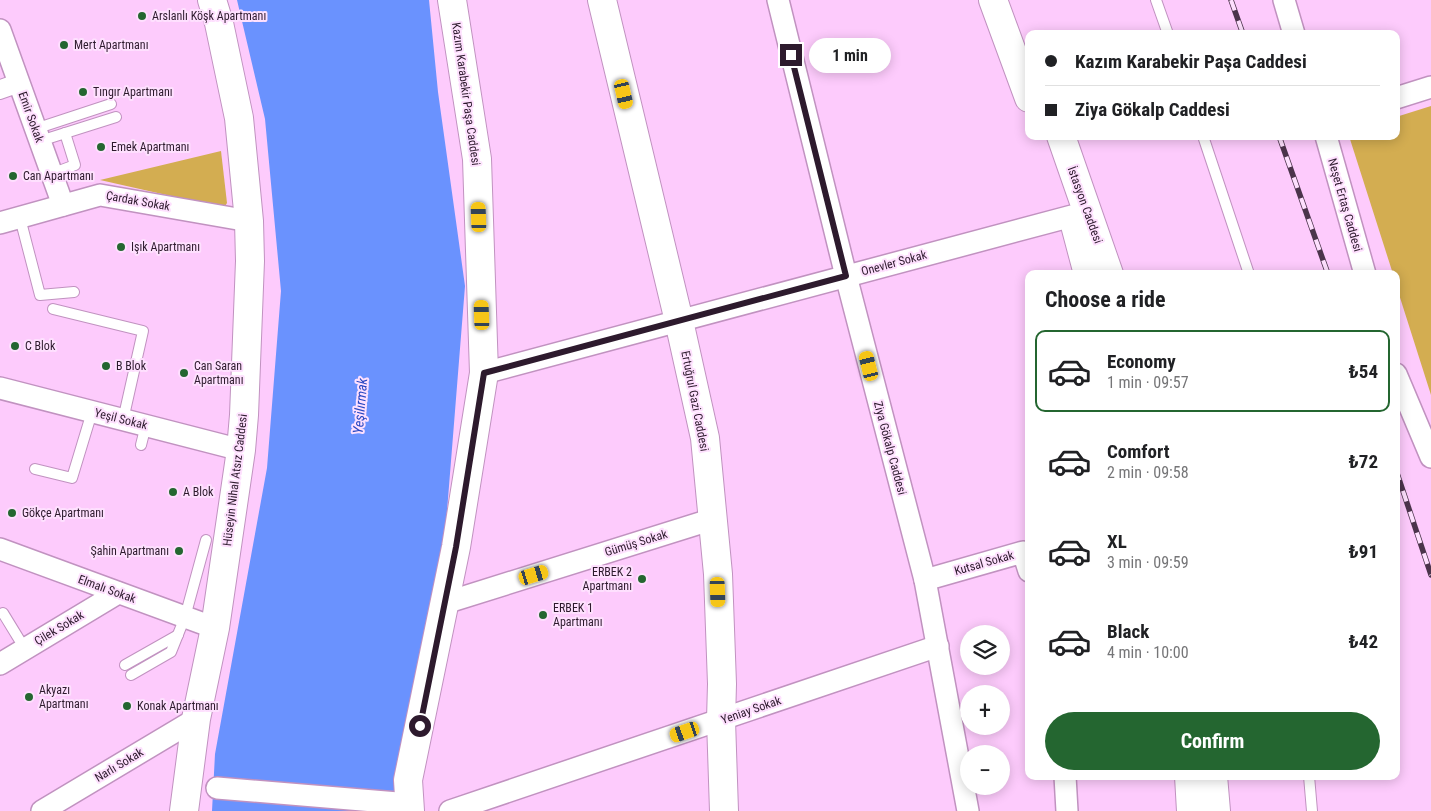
<!DOCTYPE html>
<meta charset="utf-8">
<style>
:root{--surface:#fff;--page:#f2f2f2;--text:#202124;--muted:#757577;--line:#e0e0e0;--accent:#246630}
body{margin:0;font-family:"Roboto Condensed",sans-serif;background:var(--page);color:var(--text);height:100vh;display:flex;flex-direction:column;font-size:19px;white-space:nowrap}
*{box-sizing:border-box;margin:0}
p{font-size:16px;color:var(--muted)}
.icon{flex:none;width:28px;height:28px;fill:none;stroke:currentColor;stroke-width:2;stroke-linecap:round;stroke-linejoin:round}
.map{position:relative;flex:1;overflow:hidden}
.side{position:absolute;left:1025px;top:270px;width:375px;height:510px;display:flex;flex-direction:column;background:var(--surface);border-radius:10px;box-shadow:0 2px 12px #0003}
.side>*{flex:none}
.top-card{position:absolute;left:1025px;top:30px;width:375px;height:110px;border-radius:10px;box-shadow:0 2px 12px #0003;display:grid;align-content:center;height:110px;padding:0 20px;background:var(--surface)}
.controls{position:absolute;left:960px;top:625px;display:grid;gap:10px}
.controls a{display:grid;place-items:center;width:50px;height:50px;border-radius:50%;background:var(--surface);box-shadow:0 2px 12px #0003;font-size:25px}
.end{position:absolute;width:22px;height:22px;margin:-11px;border:6px solid #2d1a2d;background:#fff;box-shadow:0 0 0 2px #fff}
.from{border-radius:50%}
.bubble{position:absolute;height:35px;border-radius:18px;background:var(--surface);box-shadow:0 2px 12px #0003;font-size:16px;font-weight:700;line-height:35px;text-align:center}
.car{position:absolute;width:15px;height:30px;margin:-15px -8px;border-radius:6px;box-shadow:0 0 4px 1px #0007;background:linear-gradient(#f5c518 24%,#345 0 40%,#f5c518 0 76%,#345 0 86%,#f5c518 0)}
.top-card b{display:flex;align-items:center;gap:18px;height:48px;font-size:19px}
.top-card b+b{border-top:1px solid var(--line)}
.top-card i{width:12px;height:12px;background:var(--text)}
ul{padding:0;list-style:none}
li{display:flex;align-items:center;gap:15px;height:82px;margin:0 10px 8px;padding:0 10px;border:2px solid transparent;border-radius:10px}
li div{flex:1}
li b{display:block;font-size:19px}
li em{font-style:normal;font-weight:700}
li.current{border-color:var(--accent)}
li>.icon{width:45px;height:45px;stroke-width:1.5}
h2{padding:0 20px;font-size:22px;line-height:60px}
.primary-button{display:flex;gap:10px;margin-top:auto;padding:10px 20px}
.primary-button a{flex:1;height:58px;border-radius:30px;background:var(--accent);color:#fff;font-size:20px;font-weight:700;line-height:58px;text-align:center}
.map>svg:first-child{display:block}
</style>
<div class="map">
<svg width="1431" height="811" viewBox="0 0 1431 811">
<rect width="100%" height="100%" fill="#fdcbfc"/>
<g fill="#d3ad51">
<polygon points="1431,106 1431,395 1396,285 1396,274 1393,274 1349,136 1396,136 1396,117"/>
<polygon points="221,151 227,203 224,208 100,180"/>
</g>
<polygon fill="#6a92fe" points="237,0 429,0 438,92 465,286 445,536 398,811 212,811 215,754 267,468 281,291 265,119"/>
<g fill="none" stroke-linecap="round" stroke-linejoin="round">
<defs>
<g id="lane">
<polyline points="1156,0 1168,34"/>
<polyline points="0,85 17,79"/>
<polyline points="0,94 20,87"/>
<polyline points="35,129 111,104"/>
<polyline points="1203,136 1249,274"/>
<polyline points="40,141 116,117"/>
<polyline points="51,174 75,165 65,133"/>
<polyline points="20,218 40,295 74,292"/>
<polyline points="53,309 143,331 123,420"/>
<polyline points="141,445 146,425"/>
<polyline points="35,469 72,478 92,412"/>
<polyline points="3,613 25,649"/>
<polyline points="125,665 178,635"/>
<polyline points="131,675 171,652 185,617 206,540"/>
<polyline points="1309,776 1312,811"/>
</g>
<g id="street">
<polyline points="778,0 846,276 925,580 968,811"/>
<polyline points="1284,0 1294,34"/>
<polyline points="0,30 63,205"/>
<polyline points="1396,98 1431,87"/>
<polyline points="1326,136 1365,274"/>
<polyline points="0,223 100,195 249,221"/>
<polyline points="484,373 1072,216"/>
<polyline points="1396,374 1431,457"/>
<polyline points="0,388 241,450"/>
<polyline points="0,549 215,628"/>
<polyline points="925,580 1023,552 1029,571"/>
<polyline points="445,603 713,519"/>
<polyline points="0,664 118,593"/>
<polyline points="1065,776 1067,811"/>
<polyline points="217,788 410,804"/>
<polyline points="42,811 196,719"/>
<polyline points="450,811 938,646"/>
</g>
<g id="secondary">
<polyline points="602,0 679,321 705,438 718,574 722,684 721,720 724,811"/>
<polyline points="993,0 1029,98"/>
<polyline points="1061,136 1109,274"/>
<polyline points="1075,225 1088,274"/>
<polyline points="1189,776 1191,811"/>
<polyline points="1213,776 1216,811"/>
<polyline points="184,811 196,719 215,628 241,450 244,415 250,261 249,221 239,118 219,23 212,0"/>
<polyline points="410,811 408,780 456,547 484,373 477,159 452,0"/>
</g>
</defs>
<use href="#lane" stroke="#c192c0" stroke-width="12"/>
<use href="#street" stroke="#c192c0" stroke-width="24"/>
<use href="#secondary" stroke="#c192c0" stroke-width="30"/>
<use href="#lane" stroke="#fff" stroke-width="10"/>
<use href="#street" stroke="#fff" stroke-width="21"/>
<use href="#secondary" stroke="#fff" stroke-width="28"/>
<defs>
<g id="rail">
<polyline points="1231,0 1243,34"/>
<polyline points="1279,136 1328,274"/>
<polyline points="1396,470 1431,575"/>
</g>
</defs>
<use href="#rail" stroke="#4b344b" stroke-width="5.5"/>
<use href="#rail" stroke="#fee0fe" stroke-width="4" stroke-dasharray="11" stroke-linecap="butt"/>
</g>
<g fill="none" stroke-linecap="round" stroke-linejoin="round">
<polyline stroke="#2d1a2d" stroke-width="6" points="420,726 456,547 484,373 846,276 791,55"/>
</g>
<g fill="#246630" stroke="#fee0fe" stroke-width="2">
<circle cx="142" cy="16" r="5"/>
<circle cx="64" cy="45" r="5"/>
<circle cx="83" cy="92" r="5"/>
<circle cx="101" cy="147" r="5"/>
<circle cx="13" cy="176" r="5"/>
<circle cx="121" cy="247" r="5"/>
<circle cx="15" cy="346" r="5"/>
<circle cx="106" cy="366" r="5"/>
<circle cx="184" cy="373" r="5"/>
<circle cx="173" cy="492" r="5"/>
<circle cx="12" cy="513" r="5"/>
<circle cx="179" cy="551" r="5"/>
<circle cx="642" cy="579" r="5"/>
<circle cx="543" cy="615" r="5"/>
<circle cx="29" cy="697" r="5"/>
<circle cx="127" cy="706" r="5"/>
</g>
<g text-anchor="middle" dominant-baseline="central" stroke-width="4" stroke-linejoin="round" paint-order="stroke">
<g font-size="12" fill="#2d1a2d" stroke="#fee0fe" text-anchor="start">
<text x="152" y="16">Arslanlı Köşk Apartmanı</text>
<text x="74" y="45">Mert Apartmanı</text>
<text x="93" y="92">Tıngır Apartmanı</text>
<text x="111" y="147">Emek Apartmanı</text>
<text x="23" y="176">Can Apartmanı</text>
<text x="131" y="247">Işık Apartmanı</text>
<text x="25" y="346">C Blok</text>
<text x="116" y="366">B Blok</text>
<text x="194" y="366">Can Saran<tspan x="194" dy="14">Apartmanı</tspan></text>
<text x="183" y="492">A Blok</text>
<text x="22" y="513">Gökçe Apartmanı</text>
<text x="169" y="551" text-anchor="end">Şahin Apartmanı</text>
<text x="632" y="572" text-anchor="end">ERBEK 2<tspan x="632" dy="14">Apartmanı</tspan></text>
<text x="553" y="608">ERBEK 1<tspan x="553" dy="14">Apartmanı</tspan></text>
<text x="39" y="690">Akyazı<tspan x="39" dy="14">Apartmanı</tspan></text>
<text x="137" y="706">Konak Apartmanı</text>
</g>
<g font-size="12" fill="#2d1a2d" stroke="#fee0fe">
<text transform="translate(466 94) rotate(82)">Kazım Karabekir Paşa Caddesi</text>
<text transform="translate(31 117) rotate(70)">Emir Sokak</text>
<text transform="translate(138 201) rotate(10)">Çardak Sokak</text>
<text transform="translate(1085 205) rotate(70)">İstasyon Caddesi</text>
<text transform="translate(1345 205) rotate(74)">Neşet Ertaş Caddesi</text>
<text transform="translate(894 263) rotate(-15)">Onevler Sokak</text>
<text transform="translate(695 401) rotate(79)">Ertuğrul Gazi Caddesi</text>
<text transform="translate(121 419) rotate(14)">Yeşil Sokak</text>
<text transform="translate(890 448) rotate(75)">Ziya Gökalp Caddesi</text>
<text transform="translate(235 480) rotate(-83)">Hüseyin Nihal Atsız Caddesi</text>
<text transform="translate(636 543) rotate(-17)">Gümüş Sokak</text>
<text transform="translate(984 563) rotate(-16)">Kutsal Sokak</text>
<text transform="translate(107 589) rotate(20)">Elmalı Sokak</text>
<text transform="translate(59 628) rotate(-31)">Çilek Sokak</text>
<text transform="translate(751 710) rotate(-19)">Yeniay Sokak</text>
<text transform="translate(119 765) rotate(-31)">Narlı Sokak</text>
</g>
<g font-size="14" font-style="italic" fill="#2747c2" stroke="#fee0fe">
<text transform="translate(360 406) rotate(-85)">Yeşilırmak</text>
</g>
</g>
</svg>
<div class="controls">
<a><svg class="icon" aria-label="layers" viewBox="0 0 24 24"><path d="M12 4l9 5-9 5-9-5zM3 14l9 5 9-5"/></svg></a>
<a>+</a>
<a>−</a>
</div>
<i class="end from" style="left:420px;top:726px"></i>
<i class="end" style="left:791px;top:55px"></i>
<div class="bubble" style="left:809px;top:38px;width:82px">1 min</div>
<i class="car" style="left:624px;top:94px;rotate:167deg"></i>
<i class="car" style="left:479px;top:217px;rotate:358deg"></i>
<i class="car" style="left:482px;top:315px;rotate:358deg"></i>
<i class="car" style="left:869px;top:366px;rotate:346deg"></i>
<i class="car" style="left:534px;top:575px;rotate:73deg"></i>
<i class="car" style="left:718px;top:592px;rotate:178deg"></i>
<i class="car" style="left:685px;top:732px;rotate:251deg"></i>
<div class="top-card">
<b><i class="from"></i>Kazım Karabekir Paşa Caddesi</b>
<b><i></i>Ziya Gökalp Caddesi</b>
</div>
<section class="side">
<h2>Choose a ride</h2>
<ul>
<li class="current"><svg class="icon" aria-label="car" viewBox="0 0 24 24"><path d="M5 17H2v-5l4-1 3-4h7l3 4 3 1v5h-3M9 17h6M6 11h13"/><circle cx="7" cy="17" r="2"/><circle cx="17" cy="17" r="2"/></svg><div><b>Economy</b><p>1 min · 09:57</p></div><em>₺54</em></li>
<li><svg class="icon" aria-label="car" viewBox="0 0 24 24"><path d="M5 17H2v-5l4-1 3-4h7l3 4 3 1v5h-3M9 17h6M6 11h13"/><circle cx="7" cy="17" r="2"/><circle cx="17" cy="17" r="2"/></svg><div><b>Comfort</b><p>2 min · 09:58</p></div><em>₺72</em></li>
<li><svg class="icon" aria-label="car" viewBox="0 0 24 24"><path d="M5 17H2v-5l4-1 3-4h7l3 4 3 1v5h-3M9 17h6M6 11h13"/><circle cx="7" cy="17" r="2"/><circle cx="17" cy="17" r="2"/></svg><div><b>XL</b><p>3 min · 09:59</p></div><em>₺91</em></li>
<li><svg class="icon" aria-label="car" viewBox="0 0 24 24"><path d="M5 17H2v-5l4-1 3-4h7l3 4 3 1v5h-3M9 17h6M6 11h13"/><circle cx="7" cy="17" r="2"/><circle cx="17" cy="17" r="2"/></svg><div><b>Black</b><p>4 min · 10:00</p></div><em>₺42</em></li>
</ul>
<div class="primary-button"><a>Confirm</a></div>
</section>
</div>
